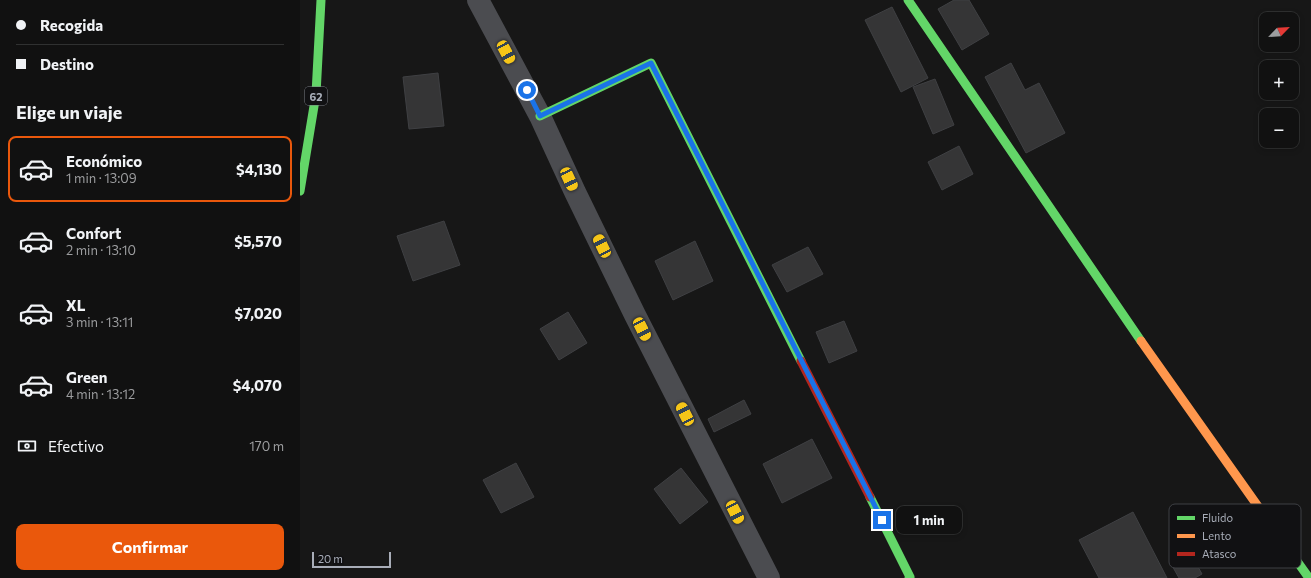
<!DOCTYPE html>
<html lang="es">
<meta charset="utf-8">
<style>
:root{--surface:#111;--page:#1a1a1a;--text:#f1f3f6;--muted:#9c9d9f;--line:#303131;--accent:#ea580c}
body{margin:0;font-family:Commissioner,sans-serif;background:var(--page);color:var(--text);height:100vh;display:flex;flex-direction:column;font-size:15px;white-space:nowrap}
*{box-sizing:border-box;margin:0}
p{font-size:13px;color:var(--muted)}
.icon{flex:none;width:22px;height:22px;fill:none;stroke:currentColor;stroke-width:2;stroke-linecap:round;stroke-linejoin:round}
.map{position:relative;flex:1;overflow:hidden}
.details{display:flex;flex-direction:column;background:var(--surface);width:300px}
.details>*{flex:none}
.banner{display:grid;align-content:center;height:88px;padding:0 16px;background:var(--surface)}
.needle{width:26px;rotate:65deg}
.controls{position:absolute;left:959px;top:12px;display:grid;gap:8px}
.controls a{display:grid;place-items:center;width:40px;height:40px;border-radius:8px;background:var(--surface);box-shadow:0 2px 6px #0003,0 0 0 1px var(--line);font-size:20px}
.scale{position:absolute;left:12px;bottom:10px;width:79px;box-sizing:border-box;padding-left:4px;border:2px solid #a8adb8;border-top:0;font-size:11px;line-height:14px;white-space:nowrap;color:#a8adb8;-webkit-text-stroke:3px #111113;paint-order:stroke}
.end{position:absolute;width:18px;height:18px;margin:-9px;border:5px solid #1a73e8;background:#fff;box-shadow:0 0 0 2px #fff}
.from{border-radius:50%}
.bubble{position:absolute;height:28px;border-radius:8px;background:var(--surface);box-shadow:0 2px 6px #0003,0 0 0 1px var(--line);font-size:13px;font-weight:700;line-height:28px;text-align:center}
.car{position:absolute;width:12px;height:24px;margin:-12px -6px;border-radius:5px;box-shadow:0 0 3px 1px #0007;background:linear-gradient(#f5c518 24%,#345 0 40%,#f5c518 0 76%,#345 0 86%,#f5c518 0)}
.banner b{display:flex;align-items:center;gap:14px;height:38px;font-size:15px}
.banner b+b{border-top:1px solid var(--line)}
.banner i{width:10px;height:10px;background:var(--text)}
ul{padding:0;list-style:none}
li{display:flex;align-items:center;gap:12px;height:66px;margin:0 8px 6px;padding:0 8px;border:2px solid transparent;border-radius:8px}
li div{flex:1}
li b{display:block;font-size:15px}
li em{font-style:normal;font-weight:700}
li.on{border-color:var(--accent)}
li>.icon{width:36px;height:36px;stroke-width:1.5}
h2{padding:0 16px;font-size:18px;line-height:48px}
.pay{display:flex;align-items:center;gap:10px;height:44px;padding:0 16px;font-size:15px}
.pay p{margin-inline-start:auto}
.button{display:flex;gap:8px;margin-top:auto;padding:8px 16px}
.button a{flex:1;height:46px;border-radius:8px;background:var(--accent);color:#fff;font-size:16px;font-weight:700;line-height:46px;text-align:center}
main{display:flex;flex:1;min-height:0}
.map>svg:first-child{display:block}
</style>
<main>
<section class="details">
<div class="banner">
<b><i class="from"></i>Recogida</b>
<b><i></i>Destino</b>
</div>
<h2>Elige un viaje</h2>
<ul>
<li class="on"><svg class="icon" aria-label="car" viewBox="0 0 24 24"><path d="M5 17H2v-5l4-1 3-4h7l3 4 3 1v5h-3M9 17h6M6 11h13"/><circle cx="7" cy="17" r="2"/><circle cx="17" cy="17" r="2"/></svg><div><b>Económico</b><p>1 min · 13:09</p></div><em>$4,130</em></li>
<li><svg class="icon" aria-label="car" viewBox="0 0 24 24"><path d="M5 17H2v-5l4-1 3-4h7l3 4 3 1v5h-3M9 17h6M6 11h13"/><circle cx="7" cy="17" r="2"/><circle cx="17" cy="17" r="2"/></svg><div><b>Confort</b><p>2 min · 13:10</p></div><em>$5,570</em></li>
<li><svg class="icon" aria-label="car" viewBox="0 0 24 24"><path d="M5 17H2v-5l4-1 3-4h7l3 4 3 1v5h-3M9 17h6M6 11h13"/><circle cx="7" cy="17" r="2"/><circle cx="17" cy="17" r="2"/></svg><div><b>XL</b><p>3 min · 13:11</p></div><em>$7,020</em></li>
<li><svg class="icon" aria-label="car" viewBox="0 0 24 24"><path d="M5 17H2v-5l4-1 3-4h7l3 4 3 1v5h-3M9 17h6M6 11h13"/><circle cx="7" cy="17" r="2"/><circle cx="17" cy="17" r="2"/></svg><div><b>Green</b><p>4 min · 13:12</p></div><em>$4,070</em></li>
</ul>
<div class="pay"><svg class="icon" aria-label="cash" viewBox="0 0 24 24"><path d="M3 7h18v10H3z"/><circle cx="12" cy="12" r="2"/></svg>Efectivo<p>170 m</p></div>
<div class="button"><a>Confirmar</a></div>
</section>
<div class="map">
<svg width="1011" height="578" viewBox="0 0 1011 578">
<rect width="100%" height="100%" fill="#171717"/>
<g fill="#353536" stroke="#3f4043">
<polygon points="654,0 669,0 689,34 662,50 638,9"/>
<polygon points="592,7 628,78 601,92 565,20"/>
<polygon points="711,63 725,90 739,83 765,133 726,153 685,77"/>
<polygon points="138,73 144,126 109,129 103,77"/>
<polygon points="635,79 654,125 633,134 613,87"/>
<polygon points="659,146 673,174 642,190 628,162"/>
<polygon points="144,221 160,265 113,281 97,236"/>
<polygon points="395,241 413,281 373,300 355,261"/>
<polygon points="508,247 523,274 487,292 472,265"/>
<polygon points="268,312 287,343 259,360 240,329"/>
<polygon points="544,321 557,351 529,363 516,332"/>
<polygon points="444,400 451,414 414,432 408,419"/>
<polygon points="512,439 532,478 482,503 463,464"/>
<polygon points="216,463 234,497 201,513 183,480"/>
<polygon points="381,468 408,502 380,524 354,489"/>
<polygon points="833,512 867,578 799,578 779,540"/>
<polygon points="889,551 902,574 895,578 879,578 870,562"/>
</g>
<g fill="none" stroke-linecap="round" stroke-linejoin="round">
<polyline stroke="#4b4c50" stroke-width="22" points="178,0 240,116 275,192 335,315 469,578"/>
<g stroke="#63d668" stroke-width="9">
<polyline points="608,0 841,341"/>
<polyline points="240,116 351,63 501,361"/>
<polyline points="0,191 16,94 21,0"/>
<polyline points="570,497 610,577 609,578"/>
<polyline points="974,529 1009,578"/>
</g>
<polyline stroke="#ff974d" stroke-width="9" points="841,341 974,529"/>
<polyline stroke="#b3261e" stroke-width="9" points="501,361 570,497"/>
</g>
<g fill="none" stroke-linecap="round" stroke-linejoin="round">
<polyline stroke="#1a73e8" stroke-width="5" points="227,90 240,116 351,63 582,520"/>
</g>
<g text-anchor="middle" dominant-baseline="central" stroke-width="3" stroke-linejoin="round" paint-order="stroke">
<rect fill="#111113" stroke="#7b7e86" stroke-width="1" x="5" y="87" width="22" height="18" rx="3"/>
<g font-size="11" font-weight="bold" fill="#a8adb8">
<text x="16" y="96">62</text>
</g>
</g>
<rect x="869" y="504" width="132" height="64" rx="6" fill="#111113" stroke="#3e4045" stroke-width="1"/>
<rect x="877" y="516" width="18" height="4" fill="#63d668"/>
<rect x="877" y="534" width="18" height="4" fill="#ff974d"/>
<rect x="877" y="552" width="18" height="4" fill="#b3261e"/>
<g font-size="11" fill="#a8adb8">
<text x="902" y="522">Fluido</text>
<text x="902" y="540">Lento</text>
<text x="902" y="558">Atasco</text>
</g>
</svg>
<div class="controls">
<a><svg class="needle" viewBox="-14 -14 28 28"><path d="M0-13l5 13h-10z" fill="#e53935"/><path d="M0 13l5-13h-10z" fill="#9c9d9f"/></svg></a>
<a>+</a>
<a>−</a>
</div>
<div class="scale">20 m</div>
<i class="end from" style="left:227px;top:90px"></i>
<i class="end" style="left:582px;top:520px"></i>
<div class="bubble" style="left:596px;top:506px;width:66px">1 min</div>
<i class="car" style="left:206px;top:52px;rotate:152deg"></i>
<i class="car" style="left:269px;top:179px;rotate:155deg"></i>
<i class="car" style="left:302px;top:246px;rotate:334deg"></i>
<i class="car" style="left:342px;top:329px;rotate:153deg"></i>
<i class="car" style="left:385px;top:414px;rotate:333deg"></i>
<i class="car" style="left:435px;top:512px;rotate:153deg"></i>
</div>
</main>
